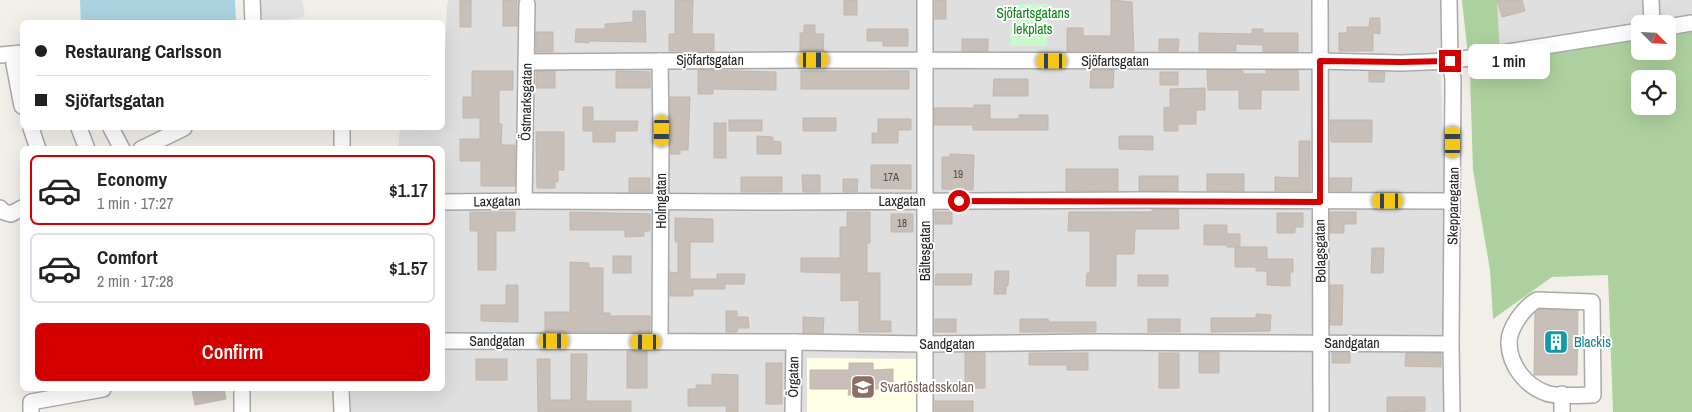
<!DOCTYPE html>
<meta charset="utf-8">
<style>
:root{--surface:#fff;--page:#f2f2f2;--text:#222;--muted:#767676;--line:#e0e0e0;--accent:#d40000}
body{margin:0;font-family:"Archivo Narrow",sans-serif;background:var(--page);color:var(--text);height:100vh;display:flex;flex-direction:column;font-size:19px;white-space:nowrap}
*{box-sizing:border-box;margin:0}
p{font-size:16px;color:var(--muted)}
.icon{flex:none;width:28px;height:28px;fill:none;stroke:currentColor;stroke-width:2;stroke-linecap:round;stroke-linejoin:round}
.map{position:relative;flex:1;overflow:hidden}
.details{position:absolute;left:20px;top:146px;width:425px;height:245px;display:flex;flex-direction:column;background:var(--surface);border-radius:8px;box-shadow:0 5px 20px #0002}
.details>*{flex:none}
.guide{position:absolute;left:20px;top:20px;width:425px;height:110px;border-radius:8px;box-shadow:0 5px 20px #0002;display:grid;align-content:center;height:110px;padding:0 15px;background:var(--surface)}
.needle{width:32px;rotate:114deg}
.controls{position:absolute;left:1631px;top:15px;display:grid;gap:10px}
.controls a{display:grid;place-items:center;width:45px;height:45px;border-radius:8px;background:var(--surface);box-shadow:0 5px 20px #0002;font-size:25px}
.end{position:absolute;width:22px;height:22px;margin:-11px;border:6px solid #d40000;background:#fff;box-shadow:0 0 0 2px #fff}
.from{border-radius:50%}
.bubble{position:absolute;height:35px;border-radius:8px;background:var(--surface);box-shadow:0 5px 20px #0002;font-size:16px;font-weight:600;line-height:35px;text-align:center}
.car{position:absolute;width:15px;height:30px;margin:-15px -8px;border-radius:6px;box-shadow:0 0 4px 1px #0007;background:linear-gradient(#f5c518 24%,#345 0 40%,#f5c518 0 76%,#345 0 86%,#f5c518 0)}
.guide b{display:flex;align-items:center;gap:18px;height:48px;font-size:19px}
.guide b+b{border-top:1px solid var(--line)}
.guide i{width:12px;height:12px;background:var(--text)}
ul{padding:9px 0 0;list-style:none}
li{display:flex;align-items:center;gap:15px;height:70px;margin:0 10px 8px;padding:0 5px;border:2px solid var(--line);border-radius:8px}
li div{flex:1}
li b{display:block;font-size:19px}
li em{font-style:normal;font-weight:600}
li.on{border-color:var(--accent)}
li>.icon{width:45px;height:45px;stroke-width:1.5}
.button{display:flex;gap:10px;margin-top:auto;padding:10px 15px}
.button a{flex:1;height:58px;border-radius:8px;background:var(--accent);color:#fff;font-size:20px;font-weight:600;line-height:58px;text-align:center}
.map>svg:first-child{display:block}
</style>
<div class="map">
<svg width="1692" height="412" viewBox="0 0 1692 412">
<rect width="100%" height="100%" fill="#f2efe9"/>
<g fill="#e0dfdf">
<polygon points="449,0 1443,0 1441,79 1448,287 1446,412 351,412 351,389 442,389 442,149 398,149 400,128 442,128 447,4"/>
<polygon points="1497,0 1692,0 1692,23 1640,24 1500,54"/>
</g>
<polygon fill="#ffffe5" points="807,358 915,359 919,362 919,412 807,412"/>
<path fill="#add19e" fill-rule="evenodd" d="M1462 0H1497L1500 53 1640 31V51H1668V27L1692 23V412H1613L1608 275 1552 277 1493 319 1490 270 1473 170 1470 75ZM1640 79H1668V106H1640Z"/>
<polygon fill="#c8facc" points="1018,4 1048,4 1047,46 1010,46 1010,29 1018,29"/>
<polygon fill="#e2e2e2" points="253,0 302,0 305,17 274,22 256,22"/>
<polygon fill="#aad3df" points="80,0 235,0 236,22 81,22"/>
<g fill="#c7bfb8" stroke="#c4b6ab">
<rect x="460" y="0" width="11" height="27"/>
<rect x="503" y="0" width="14" height="26"/>
<polygon points="675,0 693,0 692,34 714,34 714,51 669,51 669,34 675,34"/>
<rect x="844" y="0" width="13" height="15"/>
<rect x="935" y="0" width="11" height="19"/>
<polygon points="1111,0 1132,2 1134,51 1067,51 1067,28 1083,28 1083,36 1111,36"/>
<polygon points="1497,0 1522,0 1525,11 1502,17"/>
<polygon points="633,11 645,11 646,42 589,41 589,43 575,42 576,29 605,29 605,24 633,22"/>
<polygon points="1370,18 1380,18 1380,34 1373,33 1373,51 1339,51 1339,33 1347,33 1347,27 1369,27"/>
<polygon points="804,25 815,25 815,34 824,34 823,51 800,51 800,33 804,33"/>
<polygon points="867,29 908,29 908,46 883,46 883,41 867,41"/>
<polygon points="1252,29 1263,29 1263,33 1298,33 1298,52 1263,52 1263,45 1236,44 1236,51 1199,51 1199,33 1252,34"/>
<rect x="536" y="32" width="17" height="20"/>
<rect x="962" y="39" width="26" height="12"/>
<polygon points="1159,39 1179,39 1178,51 1159,51"/>
<polygon points="698,70 776,72 776,90 713,89 713,94 698,94"/>
<polygon points="1091,70 1114,70 1113,88 1090,88"/>
<polygon points="1207,70 1236,70 1243,71 1243,74 1266,74 1266,70 1298,70 1299,90 1261,90 1261,109 1239,109 1239,90 1208,90"/>
<polygon points="472,71 513,71 513,90 499,90 499,124 502,124 501,145 515,145 515,186 481,186 481,161 460,161 460,139 480,139 480,118 463,118 463,97 472,97"/>
<rect x="536" y="71" width="19" height="17"/>
<polygon points="616,71 650,72 650,88 616,88"/>
<rect x="801" y="71" width="108" height="18"/>
<rect x="1160" y="72" width="18" height="13"/>
<polygon points="1369,72 1385,72 1384,82 1369,82"/>
<polygon points="994,79 1028,79 1028,96 993,96"/>
<polygon points="1205,88 1205,110 1196,110 1196,124 1178,124 1178,131 1164,131 1164,107 1170,108 1170,89"/>
<polygon points="670,97 690,97 688,150 680,150 680,154 670,154"/>
<polygon points="974,105 990,105 990,119 1019,119 1019,115 1048,115 1048,130 973,130 973,125 934,125 934,108 974,108"/>
<polygon points="583,107 593,107 593,121 638,121 637,131 615,131 615,142 593,142 593,131 583,131"/>
<rect x="803" y="118" width="33" height="13"/>
<polygon points="878,119 911,119 911,130 898,130 898,143 872,143 872,133 878,133"/>
<rect x="729" y="120" width="33" height="11"/>
<polygon points="1330,120 1372,120 1372,142 1331,142"/>
<rect x="714" y="123" width="12" height="35"/>
<polygon points="536,132 564,132 564,170 558,170 558,182 555,182 555,188 537,188"/>
<polygon points="757,136 773,137 773,141 781,142 781,154 757,154"/>
<polygon points="1119,136 1153,136 1153,150 1119,149"/>
<polygon points="1299,141 1310,141 1310,191 1275,191 1275,177 1299,178"/>
<polygon points="950,154 974,155 973,190 942,189 942,157 950,157"/>
<polygon points="871,165 911,165 911,189 871,188"/>
<rect x="1066" y="169" width="52" height="22"/>
<rect x="1207" y="174" width="37" height="17"/>
<polygon points="802,175 820,175 820,192 803,192"/>
<rect x="1139" y="176" width="39" height="15"/>
<rect x="741" y="177" width="41" height="15"/>
<rect x="629" y="178" width="21" height="14"/>
<polygon points="1330,178 1352,178 1351,191 1330,191"/>
<polygon points="843,179 858,179 857,192 843,192"/>
<polygon points="1152,209 1178,209 1179,229 1135,229 1134,254 1116,254 1116,286 1086,286 1087,273 1090,273 1090,231 1068,231 1069,212 1152,212"/>
<polygon points="470,212 515,212 515,231 496,231 496,270 478,270 478,231 470,231"/>
<polygon points="570,212 650,214 650,231 644,231 644,236 625,237 625,230 570,230"/>
<polygon points="847,212 870,212 870,243 867,243 867,273 880,273 880,321 891,321 891,332 859,332 859,300 841,301 841,273 801,272 801,258 840,258 840,227 847,227"/>
<rect x="935" y="212" width="17" height="12"/>
<polygon points="1330,212 1356,212 1356,224 1344,224 1344,233 1330,233"/>
<polygon points="1277,213 1303,213 1303,227 1295,227 1295,233 1277,233"/>
<rect x="891" y="214" width="22" height="18"/>
<polygon points="675,218 713,219 713,242 690,242 690,279 717,279 717,274 745,274 744,284 725,284 725,289 693,289 693,296 670,296 670,272 678,273 678,242 675,242"/>
<polygon points="1204,225 1227,225 1227,234 1240,234 1240,247 1227,247 1227,245 1204,245"/>
<polygon points="1235,247 1267,247 1267,259 1293,259 1293,272 1290,272 1290,286 1267,285 1267,271 1256,271 1256,267 1235,267"/>
<polygon points="1372,248 1384,248 1383,273 1371,273"/>
<rect x="613" y="256" width="18" height="17"/>
<polygon points="570,262 589,263 589,268 603,268 603,313 610,313 610,316 650,316 650,332 545,332 545,312 570,312"/>
<polygon points="995,271 1009,271 1008,286 1006,286 1006,294 994,294"/>
<polygon points="936,274 972,274 971,285 935,285"/>
<rect x="1138" y="275" width="30" height="11"/>
<polygon points="506,285 518,285 518,322 481,321 481,305 506,305"/>
<polygon points="1330,285 1343,285 1342,325 1330,325"/>
<polygon points="1540,309 1578,311 1577,375 1534,375 1535,313"/>
<polygon points="726,311 737,311 737,317 748,317 749,328 738,328 737,332 726,332"/>
<polygon points="1256,314 1271,315 1270,331 1211,332 1211,318 1256,318"/>
<polygon points="803,317 824,318 823,333 803,333"/>
<rect x="935" y="319" width="21" height="13"/>
<polygon points="1020,319 1048,319 1049,322 1096,322 1096,332 1020,332"/>
<rect x="1148" y="319" width="32" height="13"/>
<rect x="627" y="351" width="20" height="37"/>
<rect x="1199" y="352" width="20" height="21"/>
<rect x="965" y="353" width="20" height="35"/>
<polygon points="1029,353 1088,353 1088,370 1067,370 1067,365 1029,365"/>
<rect x="1159" y="353" width="20" height="35"/>
<rect x="1332" y="353" width="18" height="10"/>
<polygon points="1406,353 1441,353 1441,367 1405,366"/>
<polygon points="571,354 587,354 586,401 631,401 631,412 538,412 537,359 550,359 550,400 571,400"/>
<rect x="476" y="359" width="31" height="21"/>
<rect x="766" y="363" width="16" height="41"/>
<polygon points="849,363 873,363 873,370 893,369 893,389 873,389 873,395 848,395 849,389 810,389 810,370 849,370"/>
<polygon points="712,374 738,375 738,412 726,412 727,406 688,406 688,389 696,389 696,385 712,385"/>
<polygon points="192,389 224,389 226,399 195,405"/>
<polygon points="1387,397 1425,397 1425,411 1387,412"/>
<rect x="935" y="401" width="38" height="11"/>
</g>
<g fill="none" stroke-linecap="round" stroke-linejoin="round">
<defs>
<g id="minor">
<polyline points="252,0 253,22"/>
<polyline points="1320,0 1321,412"/>
<polyline points="1449,0 1450,61 1453,79 1451,344 1452,412"/>
<polyline points="1651,0 1652,24"/>
<polyline points="1668,27 1692,23"/>
<polyline points="14,54 14,64 22,106"/>
<polyline points="0,55 22,53"/>
<polyline points="660,61 661,131 660,342"/>
<polyline points="527,62 794,60 1320,61 1402,63 1450,61 1640,31"/>
<polyline points="31,128 38,149"/>
<polyline points="79,128 87,149"/>
<polyline points="111,128 122,149"/>
<polyline points="141,149 184,128"/>
<polyline points="342,149 342,128"/>
<polyline points="524,201 527,4"/>
<polyline points="442,202 524,201 780,202 1146,200 1452,201"/>
<polyline points="0,208 4,212 11,214 22,208"/>
<path d="M1537 300 1592 302 1593 395C1582 395 1555 397 1546 393 1526 386 1510 366 1509 344 1508 329 1524 307 1537 300Z"/>
<polyline points="442,341 794,342 925,344 1095,342 1451,344"/>
<polyline points="242,389 242,412"/>
<polyline points="341,389 342,412"/>
<polyline points="31,412 31,402 103,389"/>
<polyline points="793,412 794,342"/>
<polyline points="925,412 925,0"/>
<polyline points="1562,412 1562,394"/>
</g>
</defs>
<use href="#minor" stroke="#a9a9a9" stroke-width="18"/>
<use href="#minor" stroke="#fff" stroke-width="15"/>
</g>
<g fill="none" stroke-linecap="round" stroke-linejoin="round">
<polyline stroke="#d40000" stroke-width="6" points="959,201 1320,202 1320,61 1402,62 1450,61"/>
</g>
<defs>
<symbol id="building-square" viewBox="-11 -11 22 22"><rect x="-9" y="-9" width="18" height="18" rx="4" fill="#0f9aa8" stroke="#fff"/><path d="M-4-6H4V6H1V3H-1V6H-4ZM-2.5-4.3h1.7v1.8h-1.7ZM.8-4.3h1.7v1.8H.8ZM-2.5-1h1.7V.8h-1.7ZM.8-1h1.7V.8H.8Z" fill="#fff"/></symbol>
<symbol id="school-square" viewBox="-11 -11 22 22"><rect x="-9" y="-9" width="18" height="18" rx="4" fill="#8d6e63" stroke="#fff"/><path d="M0-5L7-2L0 1L-7-2ZM-4 1L0 2.5L4 1V4Q0 6-4 4Z" fill="#fff"/></symbol>
</defs>
<g fill-rule="evenodd">
<use href="#building-square" x="1542" y="328" width="28" height="28"/>
<use href="#school-square" x="849" y="373" width="28" height="28"/>
</g>
<g text-anchor="middle" dominant-baseline="central" stroke-width="4" stroke-linejoin="round" paint-order="stroke">
<g font-size="11" fill="#4b4948">
<text x="958" y="174">19</text>
<text x="891" y="177">17A</text>
<text x="902" y="223">18</text>
</g>
<g font-size="14" fill="#0c8416" stroke="#fff">
<text x="1033" y="13">Sjöfartsgatans<tspan x="1033" dy="16">lekplats</tspan></text>
</g>
<g font-size="14" fill="#222" stroke="#fff">
<text x="710" y="60">Sjöfartsgatan</text>
<text x="1115" y="61">Sjöfartsgatan</text>
<text transform="translate(526 102) rotate(-89)">Östmarksgatan</text>
<text transform="translate(497 201) rotate(-1)">Laxgatan</text>
<text transform="translate(661 201) rotate(-90)">Holmgatan</text>
<text x="902" y="201">Laxgatan</text>
<text transform="translate(1453 206) rotate(-89)">Skepparegatan</text>
<text transform="translate(925 251) rotate(-90)">Bältesgatan</text>
<text transform="translate(1320 251) rotate(-91)">Bolagsgatan</text>
<text x="497" y="341">Sandgatan</text>
<text x="1352" y="343">Sandgatan</text>
<text x="947" y="344">Sandgatan</text>
<text transform="translate(793 377) rotate(-89)">Örgatan</text>
</g>
<g font-size="14" fill="#0d838f" stroke="#fff" text-anchor="start">
<text x="1574" y="342">Blackis</text>
</g>
<g font-size="14" fill="#785e54" stroke="#fff" text-anchor="start">
<text x="880" y="387">Svartöstadsskolan</text>
</g>
</g>
</svg>
<div class="controls">
<a><svg class="needle" viewBox="-14 -14 28 28"><path d="M0-13l5 13h-10z" fill="#e53935"/><path d="M0 13l5-13h-10z" fill="#767676"/></svg></a>
<a><svg class="icon" aria-label="locate" viewBox="0 0 24 24"><circle cx="12" cy="12" r="6"/><path d="M12 2v4M12 18v4M2 12h4M18 12h4"/></svg></a>
</div>
<i class="end from" style="left:959px;top:201px"></i>
<i class="end" style="left:1450px;top:61px"></i>
<div class="bubble" style="left:1468px;top:44px;width:82px">1 min</div>
<i class="car" style="left:814px;top:60px;rotate:90deg"></i>
<i class="car" style="left:1052px;top:61px;rotate:270deg"></i>
<i class="car" style="left:662px;top:131px;rotate:181deg"></i>
<i class="car" style="left:1453px;top:142px;rotate:0deg"></i>
<i class="car" style="left:1388px;top:201px;rotate:270deg"></i>
<i class="car" style="left:554px;top:341px;rotate:90deg"></i>
<i class="car" style="left:646px;top:342px;rotate:270deg"></i>
<div class="guide">
<b><i class="from"></i>Restaurang Carlsson</b>
<b><i></i>Sjöfartsgatan</b>
</div>
<section class="details">
<ul>
<li class="on"><svg class="icon" aria-label="car" viewBox="0 0 24 24"><path d="M5 17H2v-5l4-1 3-4h7l3 4 3 1v5h-3M9 17h6M6 11h13"/><circle cx="7" cy="17" r="2"/><circle cx="17" cy="17" r="2"/></svg><div><b>Economy</b><p>1 min · 17:27</p></div><em>$1.17</em></li>
<li><svg class="icon" aria-label="car" viewBox="0 0 24 24"><path d="M5 17H2v-5l4-1 3-4h7l3 4 3 1v5h-3M9 17h6M6 11h13"/><circle cx="7" cy="17" r="2"/><circle cx="17" cy="17" r="2"/></svg><div><b>Comfort</b><p>2 min · 17:28</p></div><em>$1.57</em></li>
</ul>
<div class="button"><a>Confirm</a></div>
</section>
</div>
